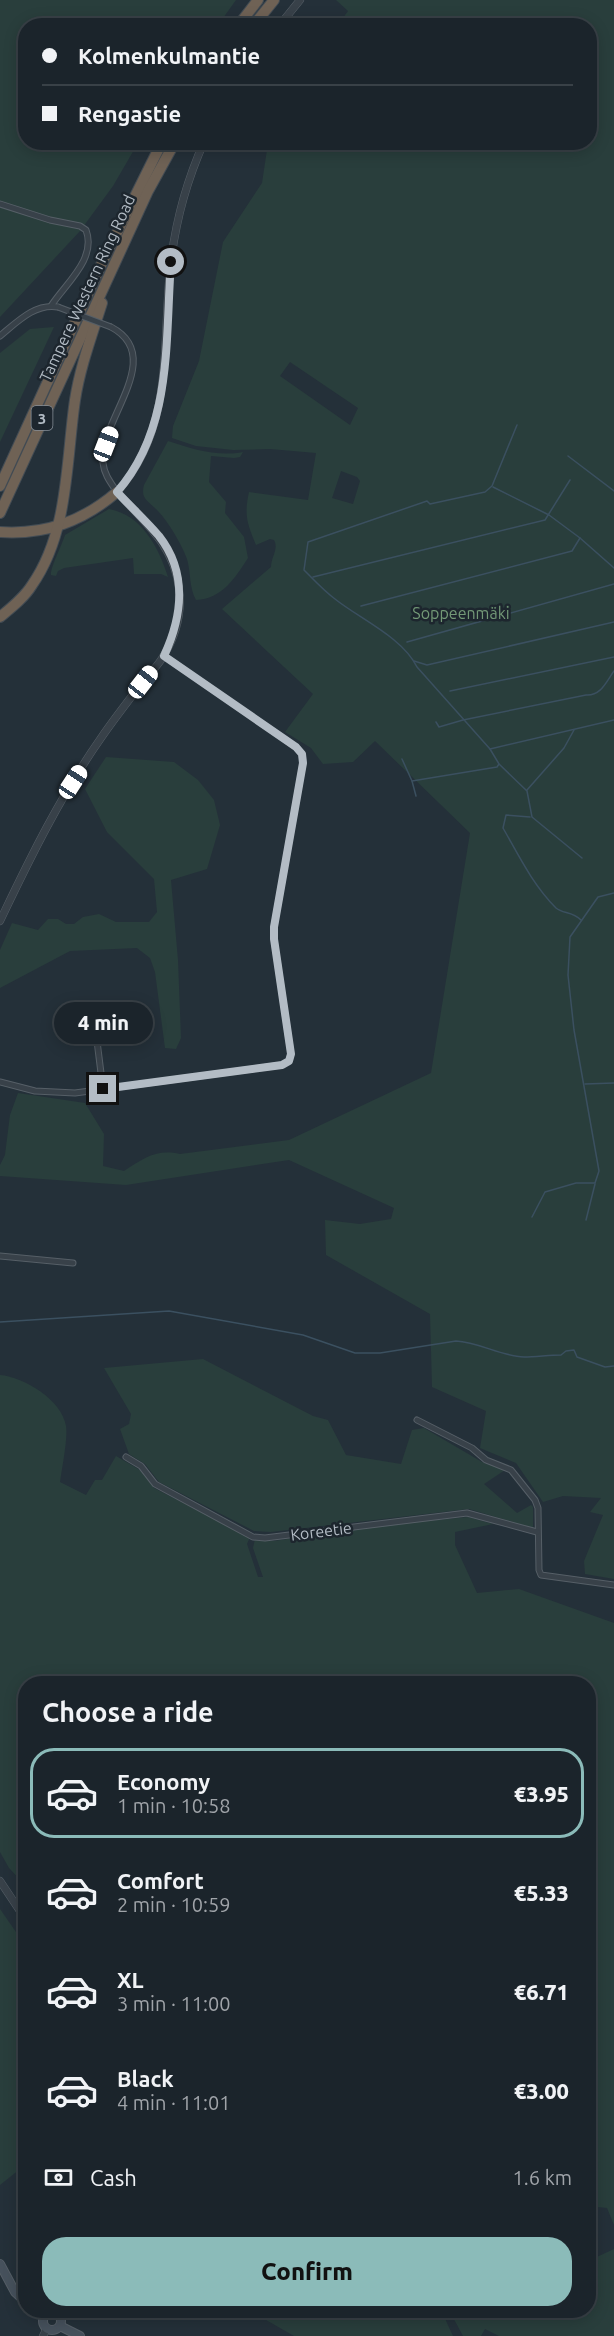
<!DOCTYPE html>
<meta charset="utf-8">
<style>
:root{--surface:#1b242b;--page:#242c33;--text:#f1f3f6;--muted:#a0a4a9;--line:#394147;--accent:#8bbbb9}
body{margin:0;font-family:Ubuntu,sans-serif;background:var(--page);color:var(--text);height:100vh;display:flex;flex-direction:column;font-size:22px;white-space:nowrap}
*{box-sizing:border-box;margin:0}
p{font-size:20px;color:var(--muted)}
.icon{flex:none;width:33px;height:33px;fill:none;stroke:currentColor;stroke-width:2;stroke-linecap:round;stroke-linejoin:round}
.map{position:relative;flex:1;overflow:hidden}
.side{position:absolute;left:18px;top:1676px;width:578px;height:642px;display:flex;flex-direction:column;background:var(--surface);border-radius:24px;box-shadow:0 3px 15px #0003,0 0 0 2px var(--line)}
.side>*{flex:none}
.guide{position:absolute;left:18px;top:18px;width:579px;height:132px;border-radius:24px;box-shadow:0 3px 15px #0003,0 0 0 2px var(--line);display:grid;align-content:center;height:132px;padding:0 24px;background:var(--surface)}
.end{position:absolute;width:27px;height:27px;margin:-14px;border:8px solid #b3bcc5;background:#111;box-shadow:0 0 0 3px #111}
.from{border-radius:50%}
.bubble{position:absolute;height:42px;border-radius:21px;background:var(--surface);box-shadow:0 3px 15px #0003,0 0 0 2px var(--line);font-size:20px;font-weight:800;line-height:42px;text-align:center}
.car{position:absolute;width:18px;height:36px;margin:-18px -9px;border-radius:8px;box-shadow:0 0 4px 2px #0007;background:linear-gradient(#fff 24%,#345 0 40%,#fff 0 76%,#345 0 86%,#fff 0)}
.guide b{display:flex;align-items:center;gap:21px;height:57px;font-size:22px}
.guide b+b{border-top:2px solid var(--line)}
.guide i{width:15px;height:15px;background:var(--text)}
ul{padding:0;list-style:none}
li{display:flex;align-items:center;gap:18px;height:90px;margin:0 12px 9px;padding:0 12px;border:3px solid transparent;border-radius:24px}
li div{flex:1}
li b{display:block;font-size:22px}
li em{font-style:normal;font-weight:800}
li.selected{border-color:var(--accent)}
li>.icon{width:54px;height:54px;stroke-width:1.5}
h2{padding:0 24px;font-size:27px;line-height:72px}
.pay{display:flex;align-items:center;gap:15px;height:66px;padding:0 24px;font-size:22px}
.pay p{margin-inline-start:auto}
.button{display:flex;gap:12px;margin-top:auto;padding:12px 24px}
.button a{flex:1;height:69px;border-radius:24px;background:var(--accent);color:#111;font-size:24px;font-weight:800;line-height:69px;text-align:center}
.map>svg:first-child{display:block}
</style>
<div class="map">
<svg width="614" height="2336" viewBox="0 0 614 2336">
<rect width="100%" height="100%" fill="#243039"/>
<g fill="#293e3c" fill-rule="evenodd">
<polygon points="0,0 236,0 218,25 26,26 26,142 138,143 113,186 80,231 0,317"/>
<path d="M336 0H614V1579L585 1574 584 1561 603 1515 590 1512 601 1498 563 1496 543 1502 516 1463 480 1448 486 1411 432 1387 430 1314 326 1255 325 1220 360 1224 391 1219 394 1208 289 1160 126 1185 0 1176V1165L5 1155 10 1115 18 1093 85 1103 104 1134 103 1166 124 1171C145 1158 155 1149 180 1154L289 1140 431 1073 470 833 375 741 353 762 323 764 311 748 285 732 313 694 222 609 271 567C271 557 279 549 274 540L270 539 256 545C247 523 244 515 249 492L308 500 316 453 270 449 233 450 196 446 172 438 173 426 199 361 223 242 262 183 268 143 545 142 550 144 554 142H590V26L338 25 348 11ZM290 362 358 408 350 425 280 376ZM341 471 357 477 360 481 353 504 332 498Z"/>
<polygon points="54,327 0,442 0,353 30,329"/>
<path d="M168 441C192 449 218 457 243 452L240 457 234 458 211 456 209 482 226 502 225 513 244 537 248 558C235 578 222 599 196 600 189 588 191 572 187 559 181 543 169 523 158 511 149 501 140 499 144 485Z"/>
<path d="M109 509C142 515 159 548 168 577L161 574H134L133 558 64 568 58 571 56 576 51 575C50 568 62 545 65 535Z"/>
<polygon points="106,757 174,762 198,780 214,800 220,825 207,869 171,880 178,960 181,1038 176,1049 165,1048 155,972 150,958 137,948 70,951 0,988 0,950 12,923 38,930 48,919 58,919 66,924 74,924 83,917 99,914 116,922 149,922 157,912 154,879 107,832 85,789"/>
<polygon points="203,1359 313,1416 328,1420 346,1455 401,1464 412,1430 424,1428 482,1462 505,1470 484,1484 517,1513 531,1505 533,1507 533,1528 469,1509 271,1532 254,1531 159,1482 145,1464 129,1454 120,1429 129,1424 131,1414 104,1368"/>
<path d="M0 1375C24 1377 62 1400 66 1426 68 1438 62 1468 60 1482L86 1495 95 1480H102L116 1456 140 1470 154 1488 250 1537 247 1544 258 1577H263L253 1548 255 1539 274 1541 372 1526 468 1517 493 1524 455 1532V1545L477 1593 519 1589 614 1623V2225L607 2208 588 2206V1683H26L25 1885 9 1868 0 1852Z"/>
<polygon points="0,1909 25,1945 25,2165 0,2185"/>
<polygon points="614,2249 614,2336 499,2336 485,2329 481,2336 463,2336 449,2310 588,2310 588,2261"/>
<polygon points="249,2310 441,2310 453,2336 294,2336"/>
</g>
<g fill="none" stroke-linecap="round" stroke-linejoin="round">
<g stroke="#3b5060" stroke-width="1.5">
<path d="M517 425 492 486 485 492 430 504 427 501 308 542 304 570C314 580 324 591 335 599 360 619 402 637 417 667L490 749 499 764 527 791 532 817 582 858"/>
<polyline points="568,456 614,491"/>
<polyline points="493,487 549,515 580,538 614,568"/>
<polyline points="313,577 545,520 570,480"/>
<polyline points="361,606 572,551 580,538"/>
<polyline points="407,642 614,584"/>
<polyline points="414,661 427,665 614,622"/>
<polyline points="450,691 614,657"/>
<path d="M436 722 439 727 463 720 586 695C601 696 606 682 614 671"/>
<polyline points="490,749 614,720"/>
<polyline points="402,759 412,781 416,796"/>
<polyline points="412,781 497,767 499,764"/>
<polyline points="527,790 564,748 574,730"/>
<path d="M530 817 506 815 503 828C519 856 533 885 556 908 563 914 572 911 581 920"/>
<polyline points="585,1084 614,1083"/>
<polyline points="532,1217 545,1192 576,1183 595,1183 599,1171 574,1030 568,975 570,937 598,897 614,893"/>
<polyline points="586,1220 595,1184"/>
<path d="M0 1322 169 1311 303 1335 355 1353H380L456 1341C479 1342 500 1356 524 1357 536 1357 549 1355 561 1355L566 1351 574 1350 577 1357 605 1367 614 1366"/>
</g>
<defs>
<g id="minor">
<path d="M0 204 50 220 80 226 86 230C97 259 65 284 51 306"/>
<path d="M111 327C168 357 97 423 103 463 104 474 111 483 117 492"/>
<path d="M0 336C17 322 35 303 58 307"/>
<polyline points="93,1009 103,1089"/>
<polyline points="0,1082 35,1091 75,1093 282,1065 289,1061 291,1054 274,939 274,927 303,763 302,754 296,747 164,656"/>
<polyline points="0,1256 73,1263"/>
<polyline points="417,1420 472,1448 486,1460 511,1470 535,1500 538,1508 539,1570 541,1575 614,1585"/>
<polyline points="126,1457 141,1466 155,1484 253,1537 265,1538 467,1513 537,1532"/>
</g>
<g id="tertiary">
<polyline points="279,26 300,0"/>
<path d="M0 921C30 858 61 795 101 738 114 719 128 701 142 683 149 674 159 665 164 655 176 635 182 612 179 589 175 546 144 522 117 492 176 426 161 342 171 261 176 220 187 180 204 142"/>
<polyline points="0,1881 26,1920"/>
<polyline points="58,2313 60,2310"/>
<polyline points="43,2336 47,2328"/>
</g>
<g id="secondary">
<polyline points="0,2264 15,2292 26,2302"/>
<circle cx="52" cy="2321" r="9"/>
<polyline points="60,2326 80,2336"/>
</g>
<g id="motorway">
<polyline points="238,26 258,0"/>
<polyline points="253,26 274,0"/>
<polyline points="0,486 102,263 162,142"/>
<polyline points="0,513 148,191 175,142"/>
<path d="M0 532C46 535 83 521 117 492"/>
<path d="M0 617C11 608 24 598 32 585 69 532 66 461 75 400 80 367 92 335 102 303"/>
</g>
</defs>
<use href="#minor" stroke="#565f67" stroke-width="7"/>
<use href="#tertiary" stroke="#565f67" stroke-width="8"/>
<use href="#secondary" stroke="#565f67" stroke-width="10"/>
<use href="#motorway" stroke="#434c54" stroke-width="12"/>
<use href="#minor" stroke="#384149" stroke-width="5"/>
<use href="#tertiary" stroke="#384149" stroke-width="7"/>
<use href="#secondary" stroke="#46515c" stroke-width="8"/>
<use href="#motorway" stroke="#6f6255" stroke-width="10"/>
<defs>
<polyline id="minor-bridge" points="58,307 111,327"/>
</defs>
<use href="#minor-bridge" stroke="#565f67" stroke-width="7" stroke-linecap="butt"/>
<use href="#minor-bridge" stroke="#384149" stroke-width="5"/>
</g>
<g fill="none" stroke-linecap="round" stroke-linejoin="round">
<path stroke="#b3bcc5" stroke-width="8" d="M103 1089 282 1065 289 1061 291 1054 274 939V927L303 763 302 754 296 747 164 656C182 617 188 573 159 536 146 521 131 507 117 492 173 428 165 342 171 262"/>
</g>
<g text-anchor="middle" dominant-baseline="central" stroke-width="5" stroke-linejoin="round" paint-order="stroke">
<rect fill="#1d262e" stroke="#868f98" stroke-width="1.5" x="31.5" y="406" width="21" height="24" rx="4.5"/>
<g font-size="15" font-weight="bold" fill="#b3bcc5">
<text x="42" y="418">3</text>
</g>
<g font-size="16" fill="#b3bcc5" stroke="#1d262e">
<text transform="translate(87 288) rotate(-65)">Tampere Western Ring Road</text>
<text transform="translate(321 1531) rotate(-7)">Koreetie</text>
</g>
<g font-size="16" fill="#739977" stroke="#1d262e">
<text x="461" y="613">Soppeenmäki</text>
</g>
</g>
</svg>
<i class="end from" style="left:171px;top:262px"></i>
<i class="end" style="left:103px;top:1089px"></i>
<div class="bubble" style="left:54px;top:1002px;width:99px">4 min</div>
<i class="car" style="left:106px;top:444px;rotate:21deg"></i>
<i class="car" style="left:143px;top:682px;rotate:38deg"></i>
<i class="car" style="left:73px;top:782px;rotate:33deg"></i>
<div class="guide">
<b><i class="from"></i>Kolmenkulmantie</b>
<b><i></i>Rengastie</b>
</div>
<section class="side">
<h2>Choose a ride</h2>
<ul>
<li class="selected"><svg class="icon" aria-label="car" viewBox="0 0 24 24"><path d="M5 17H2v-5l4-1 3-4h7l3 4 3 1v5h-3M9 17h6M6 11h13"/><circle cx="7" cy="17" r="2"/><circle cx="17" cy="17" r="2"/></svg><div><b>Economy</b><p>1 min · 10:58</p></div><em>€3.95</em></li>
<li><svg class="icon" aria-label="car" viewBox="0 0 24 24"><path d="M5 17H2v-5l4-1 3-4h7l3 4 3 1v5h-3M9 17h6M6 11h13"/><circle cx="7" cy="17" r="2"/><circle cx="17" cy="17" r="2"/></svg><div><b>Comfort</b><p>2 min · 10:59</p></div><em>€5.33</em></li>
<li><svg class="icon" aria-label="car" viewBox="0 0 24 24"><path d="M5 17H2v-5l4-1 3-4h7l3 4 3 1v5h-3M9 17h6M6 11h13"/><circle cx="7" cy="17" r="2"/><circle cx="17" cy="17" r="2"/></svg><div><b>XL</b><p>3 min · 11:00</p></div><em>€6.71</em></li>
<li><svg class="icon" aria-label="car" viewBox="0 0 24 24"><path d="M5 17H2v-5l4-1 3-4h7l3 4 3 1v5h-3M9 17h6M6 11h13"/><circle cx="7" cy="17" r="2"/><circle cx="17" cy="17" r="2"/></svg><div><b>Black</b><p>4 min · 11:01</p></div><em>€3.00</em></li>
</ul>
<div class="pay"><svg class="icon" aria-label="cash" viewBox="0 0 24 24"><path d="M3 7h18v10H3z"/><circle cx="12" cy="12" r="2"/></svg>Cash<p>1.6 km</p></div>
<div class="button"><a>Confirm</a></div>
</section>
</div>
